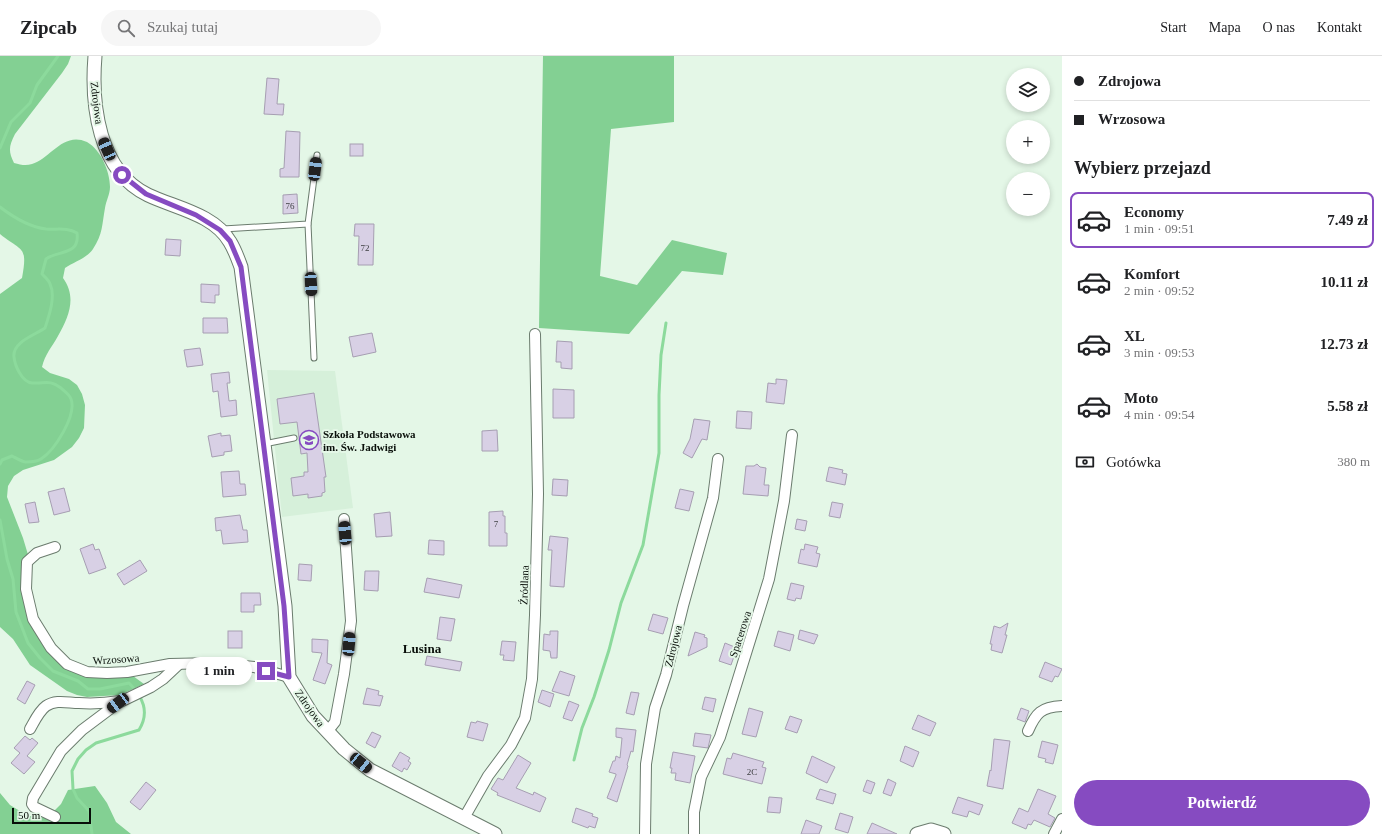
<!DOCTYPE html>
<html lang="pl">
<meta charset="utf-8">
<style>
:root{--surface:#fff;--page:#f6f6f6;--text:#202124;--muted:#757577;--line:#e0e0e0;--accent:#864bc1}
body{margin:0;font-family:"Times New Roman",serif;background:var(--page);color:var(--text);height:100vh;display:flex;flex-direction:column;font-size:15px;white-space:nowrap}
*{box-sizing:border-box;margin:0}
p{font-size:13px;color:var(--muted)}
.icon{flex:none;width:22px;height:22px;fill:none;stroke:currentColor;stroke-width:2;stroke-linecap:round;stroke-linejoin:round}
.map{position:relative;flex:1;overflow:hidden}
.side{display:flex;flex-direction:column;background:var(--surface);width:320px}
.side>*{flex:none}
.top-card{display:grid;align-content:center;height:88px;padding:0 12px;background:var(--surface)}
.fabs{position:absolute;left:1006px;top:12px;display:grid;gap:8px}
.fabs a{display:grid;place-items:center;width:44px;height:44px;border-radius:50%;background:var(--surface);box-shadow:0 2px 6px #0003;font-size:20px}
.scale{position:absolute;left:12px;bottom:10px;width:79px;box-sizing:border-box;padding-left:4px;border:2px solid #080e09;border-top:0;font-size:11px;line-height:14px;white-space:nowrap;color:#080e09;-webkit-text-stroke:3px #e4f7e7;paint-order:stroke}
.end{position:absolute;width:18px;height:18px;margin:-9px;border:5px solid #864bc1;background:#fff;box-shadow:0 0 0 2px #fff}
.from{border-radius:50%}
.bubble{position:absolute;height:28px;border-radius:14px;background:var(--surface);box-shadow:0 2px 6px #0003;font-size:13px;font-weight:700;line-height:28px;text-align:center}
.car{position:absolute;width:12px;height:24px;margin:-12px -6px;border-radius:5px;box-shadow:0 0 3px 1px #0007;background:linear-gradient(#222 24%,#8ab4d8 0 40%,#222 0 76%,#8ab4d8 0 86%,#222 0)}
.top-card b{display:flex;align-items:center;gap:14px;height:38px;font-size:15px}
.top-card b+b{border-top:1px solid var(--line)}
.top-card i{width:10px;height:10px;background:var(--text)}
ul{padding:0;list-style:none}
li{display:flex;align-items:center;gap:12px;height:56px;margin:0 8px 6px;padding:0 4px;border:2px solid transparent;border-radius:8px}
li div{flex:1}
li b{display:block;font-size:15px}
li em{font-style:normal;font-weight:700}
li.selected{border-color:var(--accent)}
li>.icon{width:36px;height:36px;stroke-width:1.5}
h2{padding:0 12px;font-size:18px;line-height:48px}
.pay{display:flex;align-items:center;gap:10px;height:44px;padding:0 12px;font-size:15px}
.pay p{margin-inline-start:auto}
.button{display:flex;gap:8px;margin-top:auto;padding:8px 12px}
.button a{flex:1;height:46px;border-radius:24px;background:var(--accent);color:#fff;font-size:16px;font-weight:700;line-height:46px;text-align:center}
header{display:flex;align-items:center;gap:24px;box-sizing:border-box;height:56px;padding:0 20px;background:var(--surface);border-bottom:1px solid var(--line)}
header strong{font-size:19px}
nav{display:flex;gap:22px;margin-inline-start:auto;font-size:14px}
.search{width:280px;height:36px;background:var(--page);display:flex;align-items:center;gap:10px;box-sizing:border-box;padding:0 14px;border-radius:22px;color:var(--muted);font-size:15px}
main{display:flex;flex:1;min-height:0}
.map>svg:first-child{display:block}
</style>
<header>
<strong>Zipcab</strong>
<div class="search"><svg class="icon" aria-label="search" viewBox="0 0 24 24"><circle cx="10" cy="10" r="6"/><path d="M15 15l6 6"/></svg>Szukaj tutaj</div>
<nav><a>Start</a><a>Mapa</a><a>O nas</a><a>Kontakt</a></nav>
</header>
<main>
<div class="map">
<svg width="1062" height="778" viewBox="0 0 1062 778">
<rect width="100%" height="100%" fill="#e4f7e7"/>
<polygon fill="#d6f0da" points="267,314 335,315 353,452 282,461"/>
<g fill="#83d093">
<path d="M0 0H71L68 8 62 17 15 78C9 90 8 95 14 107 21 109 26 110 32 108 50 103 63 75 87 86 101 94 110 116 110 131 110 138 106 145 105 152 102 168 103 178 93 193 87 202 74 206 65 212L63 222C77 241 69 261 58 280 52 291 45 298 42 311L50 317 69 323 77 329 82 338 85 349 84 372 79 382 72 391 54 404 23 414 14 420 8 430 7 441 23 482 29 502 28 524 35 568 66 609 133 620 144 628 120 639 87 641 77 639 67 635 30 609 13 583 0 571V238L22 222C28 189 22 196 0 178Z"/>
<polygon points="543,0 674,0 674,66 611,73 600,220 637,229 672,184 727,197 723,219 682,215 629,278 539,272"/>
<polygon points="95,730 107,747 116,766 131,778 0,778 0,737 10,749 28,760 47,762 61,748 68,734"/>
</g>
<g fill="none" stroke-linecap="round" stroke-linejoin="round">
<g stroke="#8cda9c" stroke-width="3">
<polyline points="0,92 11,66 30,47 37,29 58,0"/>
<path d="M0 151C13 161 30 171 46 173 57 174 67 171 77 177 80 200 58 194 46 203L42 218C45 221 49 224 50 228 56 240 49 260 45 272 35 279 12 286 14 301 15 310 22 326 32 327 45 328 49 323 61 332 65 336 69 338 71 343 77 359 55 394 41 403 38 405 30 406 26 406 22 406 16 402 12 400L2 404 0 408"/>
<path d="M0 464 7 503 13 523 16 556 28 587 40 602 53 615 78 625 88 633H100L129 627C143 641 150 656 139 674L96 687 86 694 78 703 72 715 73 733 77 742 89 755 92 778"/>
<polyline points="574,704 582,672 594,641 609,594 621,547 643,489 659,397 659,339 661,299 666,267"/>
</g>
</g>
<g fill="#d8d0e5" stroke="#a69eb2">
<polygon points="267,22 279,23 277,48 284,48 283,59 264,58"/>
<polygon points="286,75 300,76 299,121 280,121 280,113 284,112"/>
<rect x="350" y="88" width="13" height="12"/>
<polygon points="297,138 298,157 283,158 283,139"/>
<polygon points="355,168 374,168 373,209 358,209 359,180 354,180"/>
<polygon points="166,183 181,184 180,200 165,199"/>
<polygon points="201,228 219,229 219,239 215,239 215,247 201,246"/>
<polygon points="203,262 227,262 228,277 203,277"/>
<polygon points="372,277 376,296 353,301 349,281"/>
<polygon points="557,285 572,286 572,313 561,312 561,306 556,306"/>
<polygon points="200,292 203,309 187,311 184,294"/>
<polygon points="229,316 230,327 227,327 229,345 236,344 237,359 221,361 218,335 213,336 211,318"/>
<polygon points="776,323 787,324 784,348 766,346 768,327 776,328"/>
<polygon points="553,333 574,334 574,362 553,362"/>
<polygon points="314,337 326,421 324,421 325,436 322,437 322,440 308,442 308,438 293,440 291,422 304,420 304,416 308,416 307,397 301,398 297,366 280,368 277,343"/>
<polygon points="737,355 752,356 751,373 736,372"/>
<polygon points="694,363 710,365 707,384 702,383 692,402 683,397 690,383"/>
<polygon points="497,374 498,395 482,395 482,375"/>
<polygon points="221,377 221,380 230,379 232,395 224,396 224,399 212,401 208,380"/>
<polygon points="757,408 760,411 766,412 764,429 769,429 768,440 743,438 746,410 754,410"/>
<polygon points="829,411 843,414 842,417 847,418 845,429 826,425"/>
<polygon points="239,415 240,428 245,428 246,439 223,441 221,416"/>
<polygon points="553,423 568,424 567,440 552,439"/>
<polygon points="64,432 70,455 54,459 48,436"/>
<polygon points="680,433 694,436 689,455 675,452"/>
<polygon points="35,446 39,466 29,467 25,448"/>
<polygon points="832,446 843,448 840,462 829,460"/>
<polygon points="503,455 503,460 505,460 505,477 507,477 507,490 489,490 489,456"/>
<polygon points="390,456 392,480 376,481 374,458"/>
<polygon points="240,459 243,474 247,474 248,486 223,488 221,474 216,475 215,462"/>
<polygon points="797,463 807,465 805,475 795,473"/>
<polygon points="550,480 568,482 564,531 550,530 552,494 548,494"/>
<polygon points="429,484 444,485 444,499 428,498"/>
<polygon points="93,488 95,494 99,493 106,512 89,518 80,493"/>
<polygon points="805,488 818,491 816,497 820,498 817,511 798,507 801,493 804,494"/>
<polygon points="140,504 147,515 124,529 117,518"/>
<polygon points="299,508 312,509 311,525 298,524"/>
<polygon points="365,515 379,515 378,535 364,534"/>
<polygon points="427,522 462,529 459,542 424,536"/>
<polygon points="791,527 804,530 801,543 796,542 795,545 787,543"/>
<polygon points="241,537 260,537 261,549 254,549 254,556 241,556"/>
<polygon points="653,558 668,562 663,578 648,574"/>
<polygon points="440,561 455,563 451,585 437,583"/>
<polygon points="1008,567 1005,579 1007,579 1002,597 991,594 992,588 990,588 994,570 1000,572"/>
<polygon points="800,574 818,579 814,588 798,583"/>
<rect x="228" y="575" width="14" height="17"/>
<polygon points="550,575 558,575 557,602 551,602 550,595 543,594 544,578 550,579"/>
<polygon points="778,575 794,579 790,595 774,590"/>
<polygon points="695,576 705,579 704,581 707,582 707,591 688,600"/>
<polygon points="312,583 328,584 327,607 332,609 325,628 313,624 322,597 312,596"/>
<polygon points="502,585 516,586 514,605 503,604 504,599 500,599"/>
<polygon points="725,587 737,592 731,609 719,605"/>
<polygon points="427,600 462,606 460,615 425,609"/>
<polygon points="1045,606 1062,613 1058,621 1055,620 1052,626 1039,621"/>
<polygon points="560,615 575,620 569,640 552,635"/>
<polygon points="27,625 35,629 25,648 17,643"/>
<polygon points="367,632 379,635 378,639 383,640 380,650 363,648"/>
<polygon points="542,634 554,638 550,651 538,646"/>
<polygon points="631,636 639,637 634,659 626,657"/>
<polygon points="705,641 716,643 713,656 702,653"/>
<polygon points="569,645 579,649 572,665 563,662"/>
<polygon points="749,652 763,656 756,681 742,678"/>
<polygon points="1021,652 1029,655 1025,666 1017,663"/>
<polygon points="918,659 936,667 930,680 912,673"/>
<polygon points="790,660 802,664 797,677 785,673"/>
<polygon points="477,665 488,668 483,685 467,681 471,666 476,667"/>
<polygon points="616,672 636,674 633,696 631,695 627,709 628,710 617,746 607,742 616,719 616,718 609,716 613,705 615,705 616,700 620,702 622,682 616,681"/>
<polygon points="372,676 381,680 375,692 366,687"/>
<polygon points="695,677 711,679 708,692 693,690"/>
<polygon points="25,680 30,684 32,682 38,687 27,700 35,706 24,718 11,707 20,697 14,692"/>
<polygon points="994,683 1010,685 1003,733 987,730 990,714 991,715"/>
<polygon points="1042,685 1058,689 1053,708 1045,706 1046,703 1038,701"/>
<polygon points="905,690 919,696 913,711 900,705"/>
<polygon points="400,696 410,702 408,705 411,707 407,714 404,712 402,716 392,710"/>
<polygon points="673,696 695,700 690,727 675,724 676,717 671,717 672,712 670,712"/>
<polygon points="733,697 764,706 762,711 766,712 762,728 723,718 727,702 731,703"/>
<polygon points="518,699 531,707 516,732 533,739 534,736 546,742 540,756 497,739 498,737 491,733 498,722 503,724"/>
<polygon points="812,700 835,711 827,727 806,717"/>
<polygon points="888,723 896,727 891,740 883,737"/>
<polygon points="867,724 875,727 871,738 863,735"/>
<polygon points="146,726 156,734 140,754 130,746"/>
<polygon points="820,733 836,738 833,748 816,743"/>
<polygon points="1038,733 1056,740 1048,758 1055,762 1050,771 1034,764 1031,769 1028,768 1026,773 1012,767 1019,752 1028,756"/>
<polygon points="769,741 782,742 780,757 767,756"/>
<polygon points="958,741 983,749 979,759 969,755 967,761 952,757"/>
<polygon points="576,752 593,758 592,760 598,762 595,772 589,770 588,772 572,766"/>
<polygon points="840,757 853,761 848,777 835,773"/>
<polygon points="806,764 822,770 819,778 801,778"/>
<polygon points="872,767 897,778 867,778"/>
</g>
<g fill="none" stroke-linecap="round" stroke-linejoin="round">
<defs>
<g id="service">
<polyline points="308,168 314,302"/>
<polyline points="223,173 308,168 317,99"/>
<polyline points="264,388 294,382"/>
</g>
<g id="minor">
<polyline points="55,491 37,497 27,506 26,533 33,563 51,592 67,608 87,616 107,617 127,616 170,608 215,607 254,611 289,621"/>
<path d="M30 673C34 666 39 655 46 650 56 643 68 647 79 647 93 648 107 647 120 645"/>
<path d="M1028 675C1036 657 1041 651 1062 650"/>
<polyline points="327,676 335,666 344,618 351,565 344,463"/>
<polyline points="55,761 34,751 32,748 33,742 61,695 82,674 118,647 151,631 163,623 179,608"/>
<polyline points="464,762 488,720 511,689 525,662 532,623 535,559 538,438 535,278"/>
<polyline points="645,778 646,708 655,652 666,619 683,550 713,442 718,403"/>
<polyline points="694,778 694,756 701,721 720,681 769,523 784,445 792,379"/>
<polyline points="1054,778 1062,763"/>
</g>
<g id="tertiary">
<path d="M95 0C91 48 98 115 148 139 175 152 214 158 230 186 235 194 238 203 241 211L285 550 289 621 313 660 344 693 370 714 495 778"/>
<polyline points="917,778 931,774 944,778"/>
</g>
</defs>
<use href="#service" stroke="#6b7c6e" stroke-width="7"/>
<use href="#minor" stroke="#6b7c6e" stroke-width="12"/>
<use href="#tertiary" stroke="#6b7c6e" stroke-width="15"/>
<use href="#service" stroke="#fff" stroke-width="5"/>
<use href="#minor" stroke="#fff" stroke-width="10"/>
<use href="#tertiary" stroke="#fff" stroke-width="13"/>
</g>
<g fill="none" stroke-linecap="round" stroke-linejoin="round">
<polyline stroke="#864bc1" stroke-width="5" points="122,119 146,138 196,159 220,174 230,185 241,211 284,550 289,621 266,615"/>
</g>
<defs>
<symbol id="school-ring" viewBox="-11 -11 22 22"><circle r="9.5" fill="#e4f7e7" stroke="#864bc1" stroke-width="1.5"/><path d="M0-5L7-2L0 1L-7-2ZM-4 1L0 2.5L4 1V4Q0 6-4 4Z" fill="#864bc1"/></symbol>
</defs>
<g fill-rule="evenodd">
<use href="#school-ring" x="298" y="373" width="22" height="22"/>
</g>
<g text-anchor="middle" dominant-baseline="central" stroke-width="4" stroke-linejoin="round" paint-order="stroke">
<g font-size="9" fill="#3c3e40">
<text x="290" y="150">76</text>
<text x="365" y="192">72</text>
<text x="496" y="468">7</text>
<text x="752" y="716">2C</text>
</g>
<g font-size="11" fill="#080e09" stroke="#e4f7e7">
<text transform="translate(97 47) rotate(83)">Zdrojowa</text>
<text transform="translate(524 529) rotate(-88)">Źródlana</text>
<text transform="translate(740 578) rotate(-72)">Spacerowa</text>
<text transform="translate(673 590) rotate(-76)">Zdrojowa</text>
<text transform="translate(116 603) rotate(-4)">Wrzosowa</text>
<text transform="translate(310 652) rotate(55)">Zdrojowa</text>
</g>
<g font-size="11" font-weight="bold" fill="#080e09" stroke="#e4f7e7" text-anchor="start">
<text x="323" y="378">Szkoła Podstawowa<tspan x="323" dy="13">im. Św. Jadwigi</tspan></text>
</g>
<g font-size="13" font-weight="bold" fill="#080e09" stroke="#e4f7e7">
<text x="422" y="592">Lusina</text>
</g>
</g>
</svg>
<div class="fabs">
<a><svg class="icon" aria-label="layers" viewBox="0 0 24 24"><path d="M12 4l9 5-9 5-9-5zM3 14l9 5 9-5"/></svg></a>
<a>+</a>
<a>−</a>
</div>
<div class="scale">50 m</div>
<i class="end from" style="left:122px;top:119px"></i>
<i class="end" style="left:266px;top:615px"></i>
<div class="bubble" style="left:186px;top:601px;width:66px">1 min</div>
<i class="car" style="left:107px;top:93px;rotate:336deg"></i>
<i class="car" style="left:315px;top:113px;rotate:7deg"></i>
<i class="car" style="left:311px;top:228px;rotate:177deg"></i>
<i class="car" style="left:345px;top:477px;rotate:355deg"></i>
<i class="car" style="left:349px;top:588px;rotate:5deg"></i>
<i class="car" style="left:118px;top:647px;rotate:233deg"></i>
<i class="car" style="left:361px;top:707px;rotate:129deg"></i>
</div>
<section class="side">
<div class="top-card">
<b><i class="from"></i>Zdrojowa</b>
<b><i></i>Wrzosowa</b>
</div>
<h2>Wybierz przejazd</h2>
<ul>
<li class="selected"><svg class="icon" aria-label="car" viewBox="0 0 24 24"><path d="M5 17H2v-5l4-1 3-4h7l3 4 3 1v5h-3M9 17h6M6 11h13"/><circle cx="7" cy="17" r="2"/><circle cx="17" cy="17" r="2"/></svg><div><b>Economy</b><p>1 min · 09:51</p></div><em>7.49 zł</em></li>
<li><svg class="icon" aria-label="car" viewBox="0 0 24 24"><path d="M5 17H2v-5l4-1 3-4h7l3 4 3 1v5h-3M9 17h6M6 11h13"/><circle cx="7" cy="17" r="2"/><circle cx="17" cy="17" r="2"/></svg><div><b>Komfort</b><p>2 min · 09:52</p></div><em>10.11 zł</em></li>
<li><svg class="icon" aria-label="car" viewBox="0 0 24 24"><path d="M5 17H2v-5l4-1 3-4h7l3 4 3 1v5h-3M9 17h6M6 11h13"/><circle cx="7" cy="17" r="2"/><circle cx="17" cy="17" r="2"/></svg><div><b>XL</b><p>3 min · 09:53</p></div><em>12.73 zł</em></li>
<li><svg class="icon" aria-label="car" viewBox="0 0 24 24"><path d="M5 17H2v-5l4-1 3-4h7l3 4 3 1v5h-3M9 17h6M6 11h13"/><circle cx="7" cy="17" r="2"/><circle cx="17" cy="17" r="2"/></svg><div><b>Moto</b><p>4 min · 09:54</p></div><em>5.58 zł</em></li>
</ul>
<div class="pay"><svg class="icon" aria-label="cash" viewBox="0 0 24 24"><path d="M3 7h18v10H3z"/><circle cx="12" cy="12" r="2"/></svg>Gotówka<p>380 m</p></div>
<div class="button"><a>Potwierdź</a></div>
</section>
</main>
